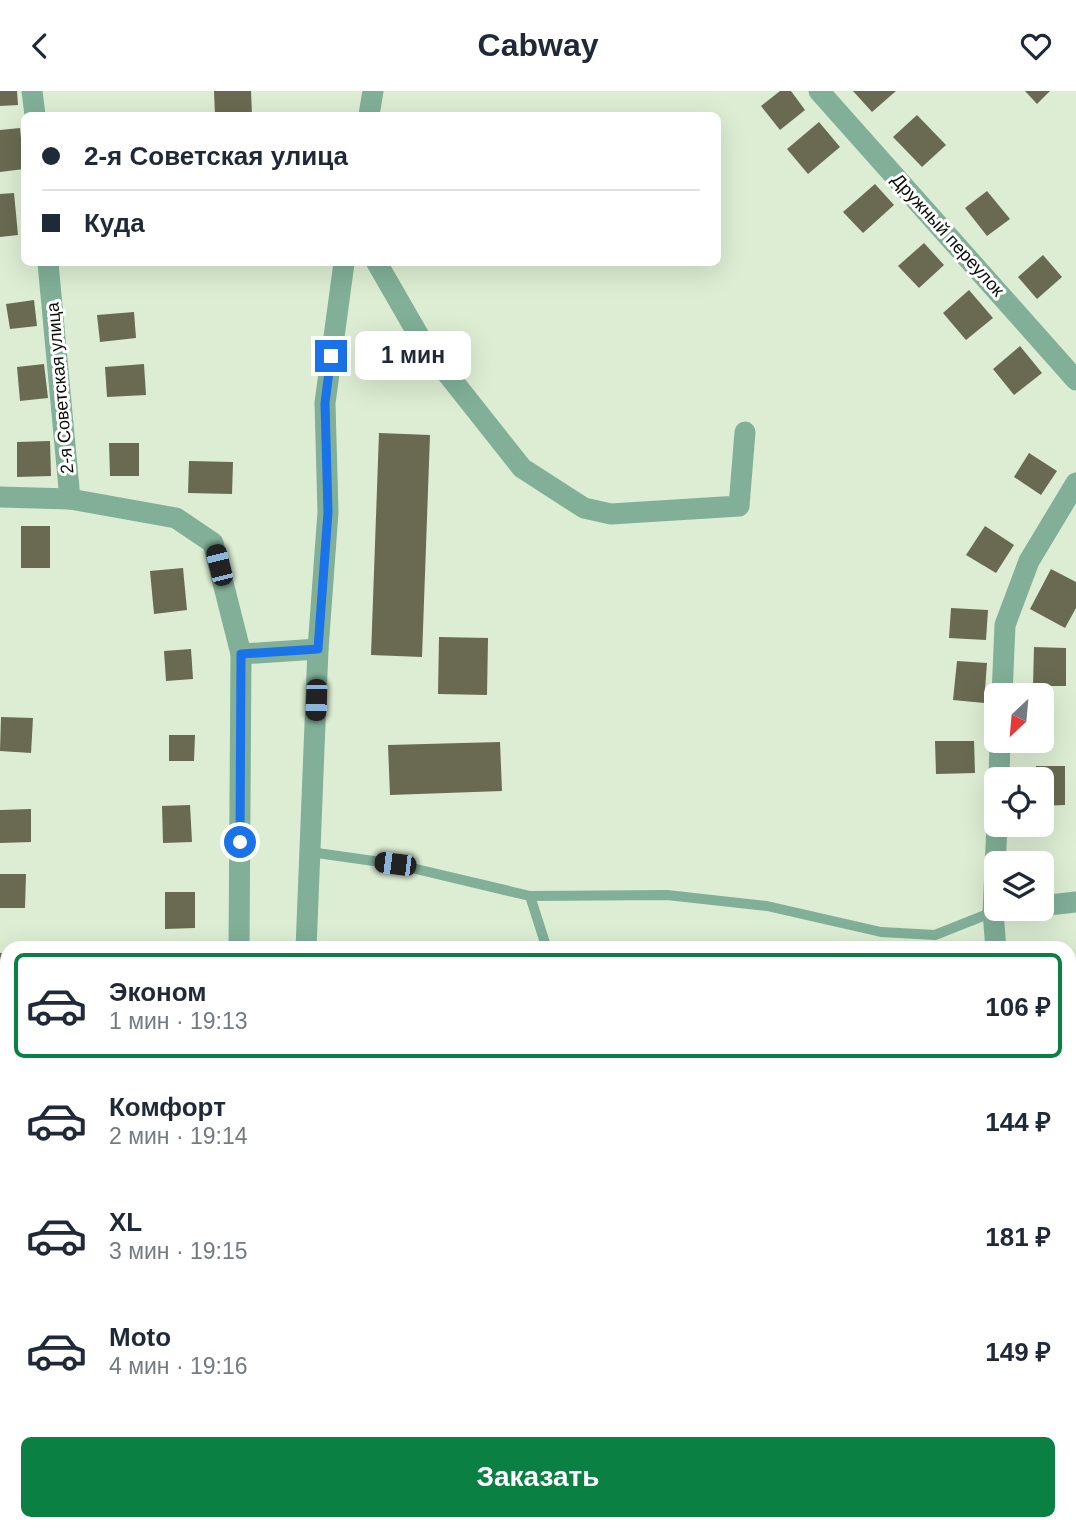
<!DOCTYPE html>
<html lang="ru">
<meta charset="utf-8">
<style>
:root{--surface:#fff;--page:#f6f6f7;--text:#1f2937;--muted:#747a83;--line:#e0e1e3;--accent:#0b8043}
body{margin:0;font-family:Helvetica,sans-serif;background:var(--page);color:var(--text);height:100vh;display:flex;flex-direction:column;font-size:26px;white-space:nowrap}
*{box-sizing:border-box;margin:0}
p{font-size:23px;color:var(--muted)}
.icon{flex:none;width:38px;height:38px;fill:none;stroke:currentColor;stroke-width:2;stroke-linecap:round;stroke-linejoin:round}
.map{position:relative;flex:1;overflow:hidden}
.details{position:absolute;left:0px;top:850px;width:1076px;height:590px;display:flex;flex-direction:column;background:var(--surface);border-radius:21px 21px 0 0;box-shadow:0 7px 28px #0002}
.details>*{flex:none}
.top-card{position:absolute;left:21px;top:21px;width:700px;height:154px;border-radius:10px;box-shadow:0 7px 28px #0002;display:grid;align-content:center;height:154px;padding:0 21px;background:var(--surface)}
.needle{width:46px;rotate:206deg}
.controls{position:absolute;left:984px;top:592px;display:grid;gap:14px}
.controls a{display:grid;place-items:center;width:70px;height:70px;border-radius:10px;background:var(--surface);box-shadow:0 7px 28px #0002;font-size:35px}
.end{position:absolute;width:32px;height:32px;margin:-16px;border:9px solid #1a73e8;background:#fff;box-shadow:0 0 0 4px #fff}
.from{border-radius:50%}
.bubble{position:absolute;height:49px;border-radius:10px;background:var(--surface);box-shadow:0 7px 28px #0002;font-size:23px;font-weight:600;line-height:49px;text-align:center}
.car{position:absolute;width:21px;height:42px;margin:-21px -10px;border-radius:9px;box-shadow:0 0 5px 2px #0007;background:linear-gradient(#222 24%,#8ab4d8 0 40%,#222 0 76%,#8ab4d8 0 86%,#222 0)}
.top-card b{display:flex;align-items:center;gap:24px;height:66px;font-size:26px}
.top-card b+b{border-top:2px solid var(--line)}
.top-card i{width:18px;height:18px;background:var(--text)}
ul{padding:12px 0 0;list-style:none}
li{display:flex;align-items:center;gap:21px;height:105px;margin:0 14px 10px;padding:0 7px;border:4px solid transparent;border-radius:10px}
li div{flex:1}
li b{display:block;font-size:26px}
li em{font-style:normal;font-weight:600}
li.selected{border-color:var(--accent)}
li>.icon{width:63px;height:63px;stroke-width:1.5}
.primary-button{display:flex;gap:14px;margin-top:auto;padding:14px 21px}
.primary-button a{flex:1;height:80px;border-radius:10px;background:var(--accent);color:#fff;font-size:28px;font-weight:600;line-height:80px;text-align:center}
header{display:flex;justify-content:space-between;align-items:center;height:91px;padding:0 21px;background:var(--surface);font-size:32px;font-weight:600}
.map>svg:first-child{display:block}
</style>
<header><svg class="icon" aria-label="back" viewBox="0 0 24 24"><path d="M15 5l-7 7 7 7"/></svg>Cabway<svg class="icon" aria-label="heart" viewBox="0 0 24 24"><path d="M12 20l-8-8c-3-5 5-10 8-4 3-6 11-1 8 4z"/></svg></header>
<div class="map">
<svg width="1076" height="1440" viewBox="0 0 1076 1440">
<rect width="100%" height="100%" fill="#dcedd3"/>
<g fill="#696a51">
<polygon points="0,0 17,0 18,14 0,15"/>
<polygon points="214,0 251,0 252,24 215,24"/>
<polygon points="780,0 791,0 805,19 780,39 761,15"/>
<polygon points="853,0 896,0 872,21"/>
<polygon points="1025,0 1050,0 1037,13"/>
<polygon points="917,24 946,54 922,76 893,46"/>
<polygon points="819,31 840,56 808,83 787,58"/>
<polygon points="20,37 24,78 0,81 0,39"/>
<polygon points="875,93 894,114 863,142 843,121"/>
<polygon points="987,100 1010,128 987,145 965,117"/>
<polygon points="14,102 18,144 0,146 0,103"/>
<polygon points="924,152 944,174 919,197 898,175"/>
<polygon points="1043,164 1062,186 1037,208 1018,186"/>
<polygon points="969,199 993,227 966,249 943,222"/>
<polygon points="34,209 37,235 10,238 6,213"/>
<polygon points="134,221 136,247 100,251 97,224"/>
<polygon points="1020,255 1042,282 1014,304 993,278"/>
<polygon points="44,273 48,307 20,310 17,276"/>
<polygon points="144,273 146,304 107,306 105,276"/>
<polygon points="379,342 430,344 422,566 371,564"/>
<polygon points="50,350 51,385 17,386 17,351"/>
<polygon points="109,352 139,352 139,385 110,385"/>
<polygon points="1029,362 1057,380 1041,404 1014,386"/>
<polygon points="189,370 233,371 232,403 188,402"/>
<rect x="21" y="435" width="29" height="42"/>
<polygon points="985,435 1014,454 996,482 966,464"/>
<polygon points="183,477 187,519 154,523 150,480"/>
<polygon points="1051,478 1076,491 1076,517 1065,537 1030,518"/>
<polygon points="951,517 988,519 986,549 949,547"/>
<polygon points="439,546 488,547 487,604 438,603"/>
<polygon points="1034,556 1066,557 1066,595 1033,595"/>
<polygon points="191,558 193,588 166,590 164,560"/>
<polygon points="957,570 987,572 984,612 953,609"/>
<polygon points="1,626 33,627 31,662 0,660"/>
<polygon points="169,644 195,644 194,670 169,670"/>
<polygon points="935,650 974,650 975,682 936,683"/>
<polygon points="500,651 502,700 390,704 388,654"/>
<polygon points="1036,675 1065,675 1065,714 1041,715 1041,688 1036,688"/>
<polygon points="190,714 192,751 163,752 162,715"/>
<polygon points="31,718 31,751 0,752 0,719"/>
<polygon points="0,783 26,783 25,817 0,817"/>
<polygon points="165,801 195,801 195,837 165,838"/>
<rect x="0" y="862" width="7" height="32"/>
<polygon points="1069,918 1074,918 1075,947 1069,947"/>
<polygon points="0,927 7,927 7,955 0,954"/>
<polygon points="7,1009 7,1038 0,1038 0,1010"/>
<polygon points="1069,1158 1072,1158 1073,1185 1069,1185"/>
<rect x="0" y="1188" width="7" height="35"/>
<polygon points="7,1382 7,1422 0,1422 0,1383"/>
<polygon points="961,1433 1006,1433 1006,1440 962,1440"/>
</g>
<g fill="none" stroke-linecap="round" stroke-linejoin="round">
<g stroke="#81af97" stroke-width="10">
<polyline points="310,761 395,773 530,805 667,804 767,815 881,841 935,844 993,821"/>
<polyline points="530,805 547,858"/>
</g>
<g stroke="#81af97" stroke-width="21">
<polyline points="32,0 35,24"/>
<polyline points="819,0 1076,289"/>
<polyline points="369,24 373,0"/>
<polyline points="48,172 70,408 176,427 213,452 241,563 239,858"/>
<polyline points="377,172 423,252 522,377 584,417 611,423 739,415 745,341"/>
<polyline points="0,406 70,408"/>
<polyline points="241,563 318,558"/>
<polyline points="1002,604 1005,534 1029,470 1076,392"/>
<polyline points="999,688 1000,649"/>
<polyline points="1041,815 1076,811"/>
<polyline points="993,821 1024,817"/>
<polyline points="306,858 318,558 328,421 325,312 344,172"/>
<polyline points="996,858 993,821 997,733"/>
<polyline points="1036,1433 1037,1440"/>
<polyline points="231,1440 231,1433"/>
<polyline points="289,1440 290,1433"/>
</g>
</g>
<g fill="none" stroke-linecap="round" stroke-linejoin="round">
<polyline stroke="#1a73e8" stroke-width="9" points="240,751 241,563 318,558 328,421 325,312 331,265"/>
</g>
<g text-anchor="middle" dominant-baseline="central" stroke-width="6" stroke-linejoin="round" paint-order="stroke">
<g font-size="18" fill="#090f07" stroke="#fff">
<text transform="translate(948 144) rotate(48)">Дружный переулок</text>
<text transform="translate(60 297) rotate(-95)">2-я Советская улица</text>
</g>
</g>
</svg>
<div class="controls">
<a><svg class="needle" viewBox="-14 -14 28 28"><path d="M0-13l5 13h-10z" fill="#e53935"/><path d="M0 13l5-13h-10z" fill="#747a83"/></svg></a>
<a><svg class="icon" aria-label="locate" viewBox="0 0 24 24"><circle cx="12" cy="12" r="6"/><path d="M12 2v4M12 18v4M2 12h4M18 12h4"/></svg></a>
<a><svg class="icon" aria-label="layers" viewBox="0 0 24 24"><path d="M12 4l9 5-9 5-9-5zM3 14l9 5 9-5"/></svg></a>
</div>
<i class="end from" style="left:240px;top:751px"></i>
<i class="end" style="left:331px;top:265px"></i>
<div class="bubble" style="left:355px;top:240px;width:116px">1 мин</div>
<i class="car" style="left:219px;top:474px;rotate:346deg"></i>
<i class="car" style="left:316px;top:609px;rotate:182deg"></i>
<i class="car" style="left:395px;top:773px;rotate:277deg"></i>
<div class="top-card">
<b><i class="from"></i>2-я Советская улица</b>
<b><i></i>Куда</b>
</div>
<section class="details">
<ul>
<li class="selected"><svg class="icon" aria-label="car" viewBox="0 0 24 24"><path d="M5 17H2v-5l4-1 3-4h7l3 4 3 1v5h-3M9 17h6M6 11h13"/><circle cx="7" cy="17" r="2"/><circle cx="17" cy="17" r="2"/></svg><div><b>Эконом</b><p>1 мин · 19:13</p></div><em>106 ₽</em></li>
<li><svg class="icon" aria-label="car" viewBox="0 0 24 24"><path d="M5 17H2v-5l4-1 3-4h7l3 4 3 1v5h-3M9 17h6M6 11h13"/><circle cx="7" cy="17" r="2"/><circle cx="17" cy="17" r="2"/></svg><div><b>Комфорт</b><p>2 мин · 19:14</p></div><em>144 ₽</em></li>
<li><svg class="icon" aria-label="car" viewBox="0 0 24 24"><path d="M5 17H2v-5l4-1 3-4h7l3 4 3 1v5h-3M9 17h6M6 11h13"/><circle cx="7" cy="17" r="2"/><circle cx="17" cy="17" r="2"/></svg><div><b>XL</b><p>3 мин · 19:15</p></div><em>181 ₽</em></li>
<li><svg class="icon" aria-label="car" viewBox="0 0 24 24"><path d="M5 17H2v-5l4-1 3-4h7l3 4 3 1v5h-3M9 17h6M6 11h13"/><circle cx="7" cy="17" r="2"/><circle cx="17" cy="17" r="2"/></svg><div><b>Moto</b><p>4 мин · 19:16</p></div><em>149 ₽</em></li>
</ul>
<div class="primary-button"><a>Заказать</a></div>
</section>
</div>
